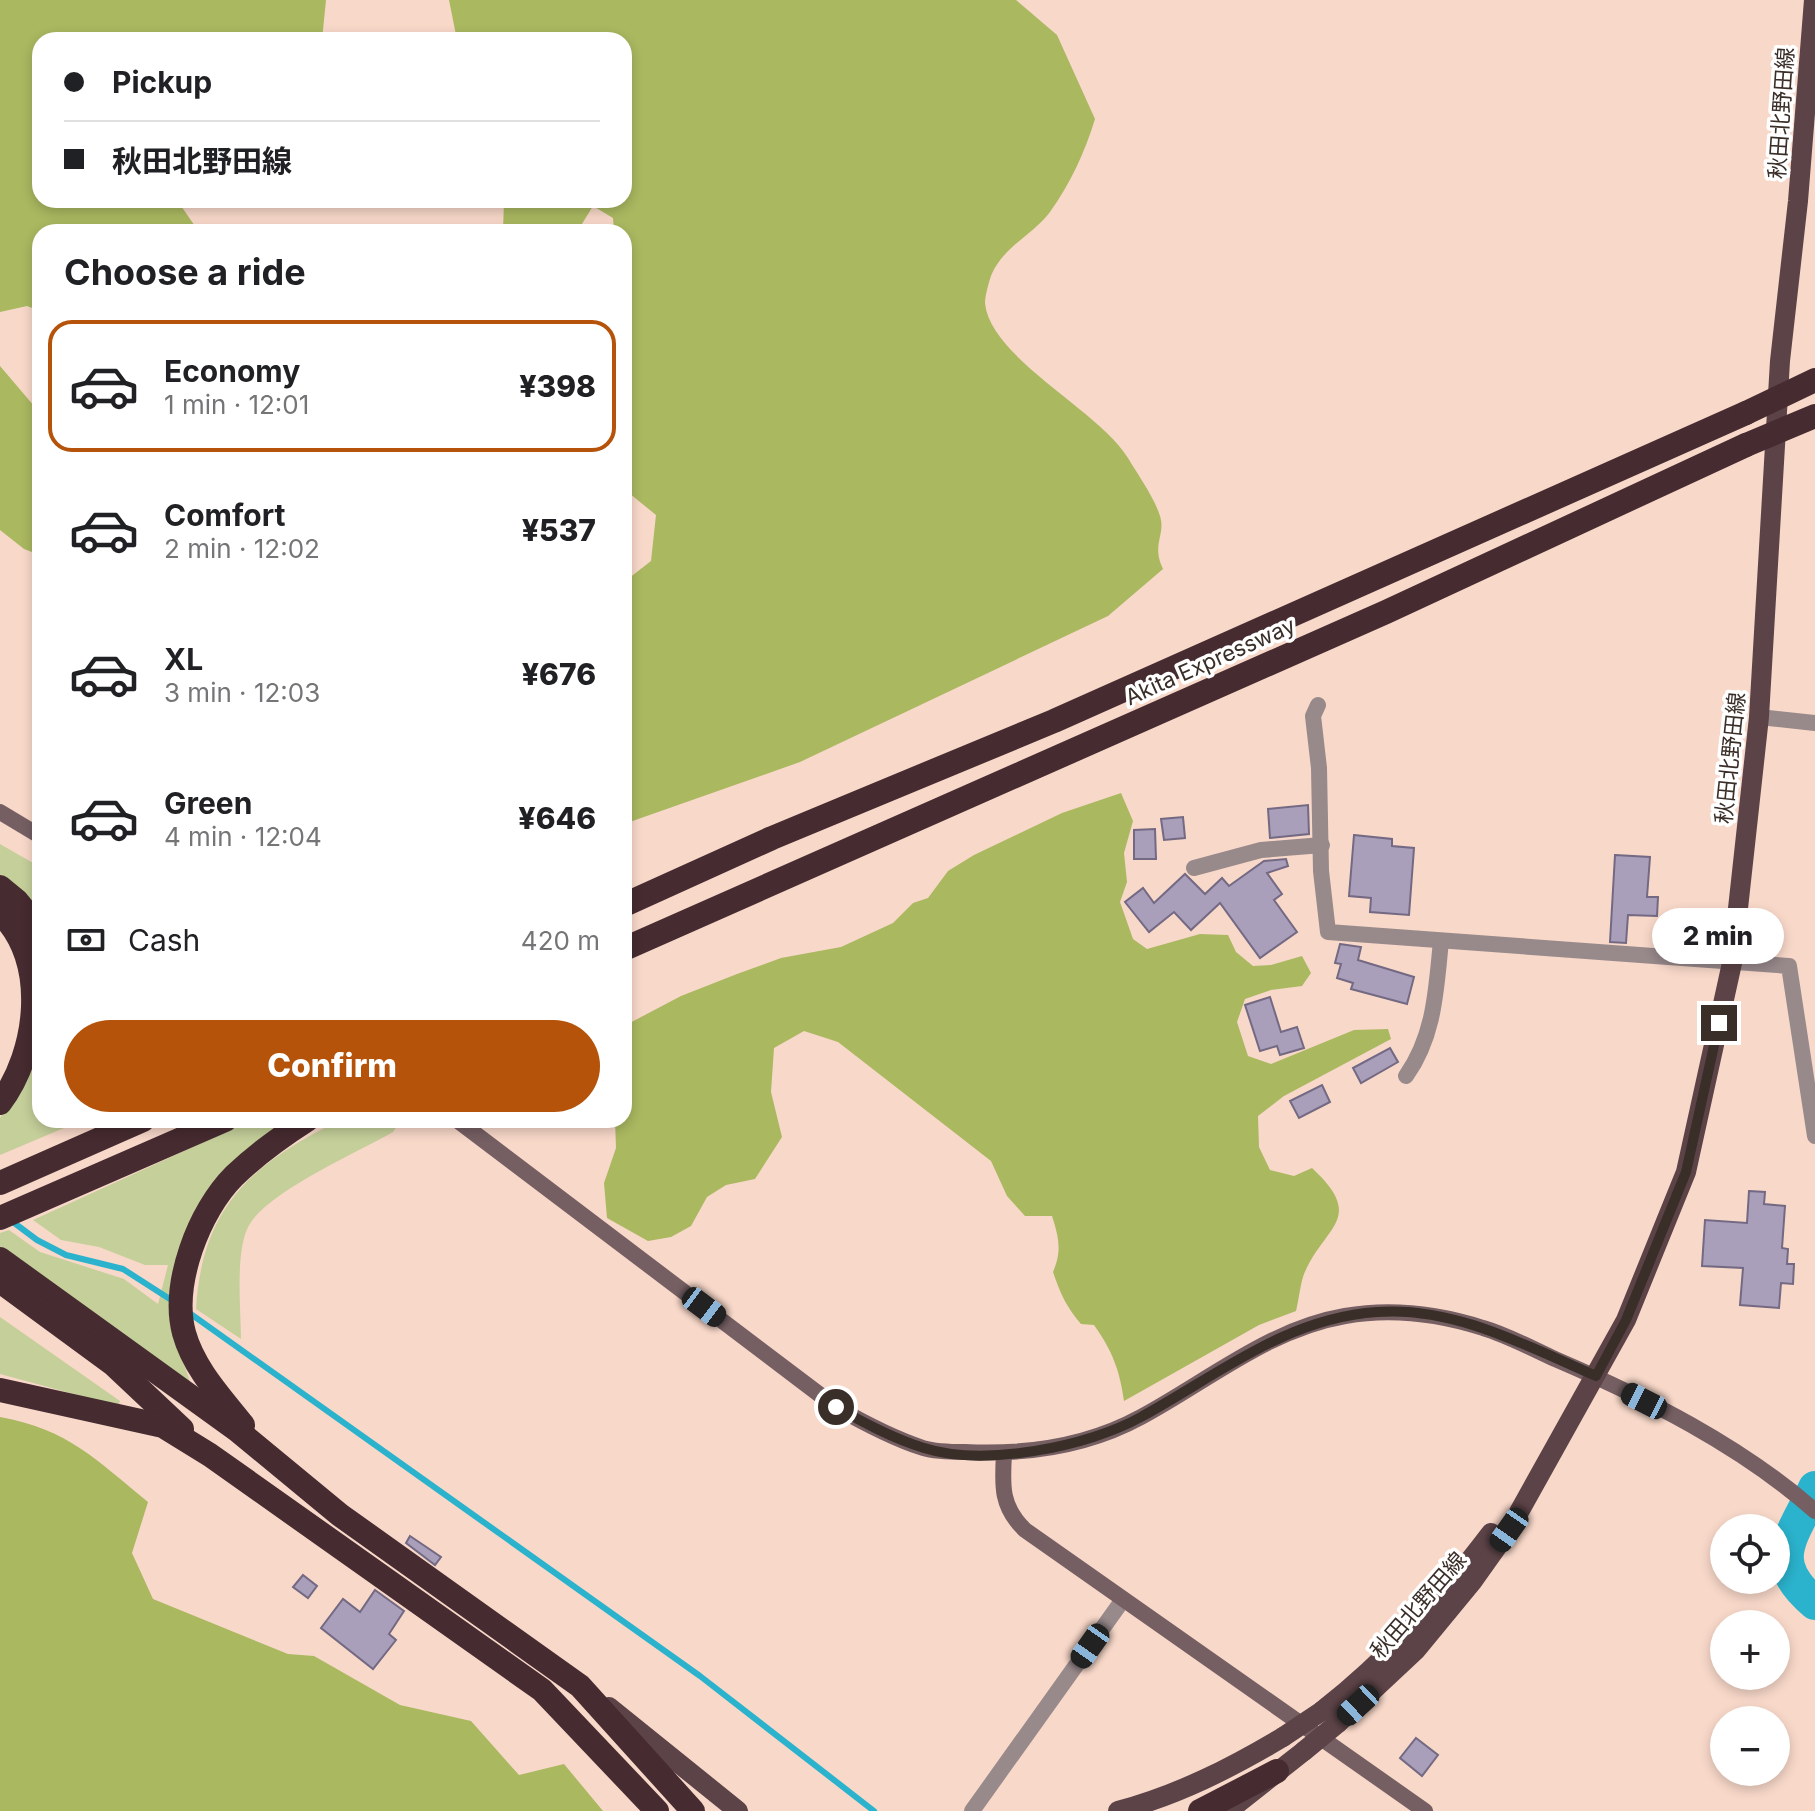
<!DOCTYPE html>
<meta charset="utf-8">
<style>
:root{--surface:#fff;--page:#f2f2f2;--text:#202124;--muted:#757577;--line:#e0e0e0;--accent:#b45309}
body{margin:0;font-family:Inter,"Noto Sans JP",sans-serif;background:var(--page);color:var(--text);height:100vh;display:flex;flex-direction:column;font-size:30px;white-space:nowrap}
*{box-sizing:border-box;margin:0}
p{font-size:26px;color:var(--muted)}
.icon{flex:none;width:44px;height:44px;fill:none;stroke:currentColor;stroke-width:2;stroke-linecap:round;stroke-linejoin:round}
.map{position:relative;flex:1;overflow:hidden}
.sheet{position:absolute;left:32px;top:224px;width:600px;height:904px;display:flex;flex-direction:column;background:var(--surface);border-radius:24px;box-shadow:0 4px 12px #0003}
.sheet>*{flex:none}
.top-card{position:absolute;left:32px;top:32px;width:600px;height:176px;border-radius:24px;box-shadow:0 4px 12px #0003;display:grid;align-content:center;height:176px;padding:0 32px;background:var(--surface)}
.buttons{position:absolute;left:1710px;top:1514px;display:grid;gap:16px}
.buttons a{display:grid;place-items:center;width:80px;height:80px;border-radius:50%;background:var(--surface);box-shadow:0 4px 12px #0003;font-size:40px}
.end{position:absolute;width:36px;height:36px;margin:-18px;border:10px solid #3a2e28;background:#fff;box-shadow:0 0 0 4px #fff}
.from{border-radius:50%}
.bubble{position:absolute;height:56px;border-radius:28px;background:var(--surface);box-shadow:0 4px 12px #0003;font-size:26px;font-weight:800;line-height:56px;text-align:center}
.car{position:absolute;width:24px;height:48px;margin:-24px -12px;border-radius:10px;box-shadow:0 0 6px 2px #0007;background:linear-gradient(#222 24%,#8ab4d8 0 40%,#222 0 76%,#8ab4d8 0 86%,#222 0)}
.top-card b{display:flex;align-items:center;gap:28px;height:76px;font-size:30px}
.top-card b+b{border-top:2px solid var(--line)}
.top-card i{width:20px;height:20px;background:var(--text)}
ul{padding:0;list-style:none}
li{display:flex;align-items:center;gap:24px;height:132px;margin:0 16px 12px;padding:0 16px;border:4px solid transparent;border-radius:24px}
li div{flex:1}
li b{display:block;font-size:30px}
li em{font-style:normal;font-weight:800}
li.selected{border-color:var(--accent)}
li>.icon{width:72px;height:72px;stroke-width:1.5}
h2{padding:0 32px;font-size:36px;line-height:96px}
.pay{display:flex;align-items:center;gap:20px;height:88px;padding:0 32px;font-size:30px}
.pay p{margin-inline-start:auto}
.button{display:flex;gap:16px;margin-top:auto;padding:16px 32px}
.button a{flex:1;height:92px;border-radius:48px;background:var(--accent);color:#fff;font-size:32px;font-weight:800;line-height:92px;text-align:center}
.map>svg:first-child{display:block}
</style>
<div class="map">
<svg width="1815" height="1811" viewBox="0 0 1815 1811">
<rect width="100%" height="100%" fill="#f8d8c9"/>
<g fill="#c5cf9a">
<polygon points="0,844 40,867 40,915 0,879"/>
<polygon points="19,922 40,945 40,1120 83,1120 0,1155 0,1118 23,1082"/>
<polygon points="252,1120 293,1120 205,1198 179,1350 193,1390 0,1248 0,1233 9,1230 40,1252 124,1279 158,1304 168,1265 145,1265 99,1247 61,1240 33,1220"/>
<path d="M340 1120H401L393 1132C356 1153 274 1189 251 1222 234 1246 241 1309 241 1339L196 1309C202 1206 253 1163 340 1120Z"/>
<polygon points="0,1317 120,1401 118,1406 0,1374"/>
</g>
<g fill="#aab860">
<polygon points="0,0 326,0 322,40 40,40 40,200 177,200 199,232 40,232 40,311 27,306 0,312"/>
<path d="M449 0H1016L1057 35 1095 119C1085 152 1070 184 1050 212 1032 236 1000 248 990 279 988 285 985 297 985 303 990 358 1099 410 1128 458 1138 475 1154 497 1160 516 1166 535 1151 544 1163 569L1108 616 800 762 624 824V582L651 561 656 515 624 489V232H614L613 218 593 206 577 232H503L504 200H624V40H457Z"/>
<polygon points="0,366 40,413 40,555 24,549 0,530"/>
<path d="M1121 793 1133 821 1124 853 1127 882 1120 902 1133 939 1147 949 1200 934 1228 935 1236 952 1253 966 1271 965 1302 956 1311 973 1302 986 1271 990 1245 999 1237 1022 1248 1056 1271 1064 1354 1030 1388 1029 1391 1039 1284 1096 1258 1116 1259 1147 1270 1170 1294 1176 1312 1168C1367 1219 1324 1226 1304 1274 1300 1285 1299 1299 1296 1311L1259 1325 1124 1401C1120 1371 1112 1350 1094 1325L1081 1324C1067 1308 1060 1293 1053 1272 1062 1251 1059 1238 1052 1216H1025L1007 1196 991 1161 838 1042 804 1031 774 1048 771 1092 782 1137 755 1179 726 1185 707 1197 691 1226 671 1237 648 1241 607 1218 604 1183 616 1148 615 1120H624V1026L681 996 737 974 781 958 841 947 893 923 913 903 928 898 948 871 974 855 1062 813Z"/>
<path d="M0 1417C68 1429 96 1460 148 1502L132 1553 153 1599 288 1654 314 1656 400 1705 471 1721 519 1775 564 1764 603 1811H0Z"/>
</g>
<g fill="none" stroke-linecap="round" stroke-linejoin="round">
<g stroke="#2bb2cc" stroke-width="6">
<polyline points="9,1219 37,1240 66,1255 123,1269 176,1303"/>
<polyline points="188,1312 700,1676 874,1811"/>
</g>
<path stroke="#2bb2cc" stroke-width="34" d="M1815 1488C1792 1538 1765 1561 1815 1603"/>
</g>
<g fill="#aa9fbb" stroke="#736983" stroke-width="2">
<polygon points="1308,805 1309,834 1270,838 1268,809"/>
<polygon points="1183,817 1185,838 1164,840 1161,819"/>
<polygon points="1155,829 1156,859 1134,859 1134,830"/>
<polygon points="1354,835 1392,839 1392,846 1414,848 1409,915 1370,912 1371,898 1349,896"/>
<polygon points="1615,855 1650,857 1647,897 1658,897 1657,916 1628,915 1626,943 1610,942"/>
<polygon points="1286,859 1288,866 1267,873 1282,894 1274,900 1297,932 1260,958 1220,903 1191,930 1174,912 1149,932 1125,902 1143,888 1154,903 1185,874 1205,894 1222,878 1229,886 1264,861"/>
<polygon points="1685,912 1702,912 1701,935 1684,934"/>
<polygon points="1340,944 1361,947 1358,960 1414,977 1407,1004 1351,989 1353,983 1337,978 1341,964 1335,963"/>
<polygon points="1270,997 1281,1032 1297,1027 1304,1048 1280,1055 1277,1046 1260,1051 1245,1005"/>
<polygon points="1390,1048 1398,1062 1361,1083 1353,1068"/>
<polygon points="1322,1085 1330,1102 1299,1118 1290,1101"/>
<polygon points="1749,1191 1765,1192 1764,1204 1785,1206 1782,1248 1788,1249 1787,1264 1794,1264 1793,1284 1781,1283 1779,1308 1740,1305 1743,1268 1702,1266 1705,1220 1747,1223"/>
<polygon points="410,1536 441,1557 435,1565 406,1543"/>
<polygon points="303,1575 317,1586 308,1598 293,1587"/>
<polygon points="375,1590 404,1611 389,1634 396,1640 373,1669 321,1628 343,1599 360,1612"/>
<polygon points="1416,1738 1438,1755 1422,1776 1400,1758"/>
</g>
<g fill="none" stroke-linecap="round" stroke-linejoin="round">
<g stroke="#98898b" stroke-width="16">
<polyline points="1318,705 1313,716 1319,768 1321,871 1328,932 1789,966 1815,1136"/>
<polyline points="1759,717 1815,723"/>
<polyline points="1194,868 1261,850 1322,845"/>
<path d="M1406 1076C1435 1035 1436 989 1441 941"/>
<polyline points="972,1811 1122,1601"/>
</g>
<g stroke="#755f63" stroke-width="16">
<polyline points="0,812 40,836"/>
<path d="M457 1120 836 1407C864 1423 892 1438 923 1448 936 1452 952 1452 965 1452 1027 1455 1086 1447 1141 1417 1208 1381 1269 1329 1345 1316 1391 1308 1439 1314 1483 1328 1507 1335 1531 1348 1555 1359 1646 1398 1740 1445 1815 1511"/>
<path d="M1004 1454C1002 1486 1001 1507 1025 1530L1425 1811"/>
</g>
<g stroke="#5c4347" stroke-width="20">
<polyline points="609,1707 738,1811"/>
<path d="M1322 1711C1390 1658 1439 1601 1491 1533"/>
<polyline points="1338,1723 1416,1650 1472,1582 1509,1530 1626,1320 1686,1172 1732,963 1759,717 1780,361 1798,201 1814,0"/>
<path d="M1118 1811C1178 1795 1231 1768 1283 1737"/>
<polyline points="1228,1811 1304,1751"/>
</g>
<g stroke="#462b30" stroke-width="24">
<polyline points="0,887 17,901 40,929"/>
<polyline points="624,905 772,838 1054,721 1746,413"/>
<path d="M0 913C50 960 38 1053 0 1103"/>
<polyline points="624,949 1386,612 1746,445"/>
<polyline points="0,1183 143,1120"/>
<polyline points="0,1218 225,1120"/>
<polyline points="0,1259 237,1430 340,1515 580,1686 693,1811"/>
<polyline points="0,1281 113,1364 182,1429"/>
<polyline points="0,1390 163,1426 210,1455 542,1690 657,1811"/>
<path d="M243 1425C221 1397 194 1369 184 1333 171 1284 199 1211 234 1176 256 1155 282 1136 307 1120"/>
<polyline points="1200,1811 1277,1771"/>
</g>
<g stroke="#5c4347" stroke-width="20">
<polyline points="1283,1737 1322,1711"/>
<polyline points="1304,1751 1338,1723"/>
</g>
<g stroke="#462b30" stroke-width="24">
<polyline points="1746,413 1815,380"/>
<polyline points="1746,445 1815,416"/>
</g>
</g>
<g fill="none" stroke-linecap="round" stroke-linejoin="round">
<path stroke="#3a2e28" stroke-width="10" d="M836 1407C864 1423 892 1438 924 1448 984 1467 1087 1447 1141 1417 1218 1375 1286 1318 1377 1312 1454 1306 1527 1346 1596 1376L1626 1320 1686 1172 1719 1023"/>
</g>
<g text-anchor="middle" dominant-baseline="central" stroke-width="7" stroke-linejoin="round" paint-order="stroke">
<g font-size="22" fill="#3a2e28" stroke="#fff">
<text transform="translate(1781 113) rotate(-86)">秋田北野田線</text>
<text transform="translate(1210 661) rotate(-24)">Akita Expressway</text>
<text transform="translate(1730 758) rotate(-84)">秋田北野田線</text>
<text transform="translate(1418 1605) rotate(-49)">秋田北野田線</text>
</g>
</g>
</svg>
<div class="buttons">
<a><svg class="icon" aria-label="locate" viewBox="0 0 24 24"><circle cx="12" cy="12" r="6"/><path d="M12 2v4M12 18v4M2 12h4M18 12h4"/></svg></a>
<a>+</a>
<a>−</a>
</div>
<i class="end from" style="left:836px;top:1407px"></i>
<i class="end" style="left:1719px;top:1023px"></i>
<div class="bubble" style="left:1652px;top:908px;width:132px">2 min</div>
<i class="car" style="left:704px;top:1307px;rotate:127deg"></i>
<i class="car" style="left:1644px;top:1401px;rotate:297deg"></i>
<i class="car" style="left:1509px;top:1530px;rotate:215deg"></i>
<i class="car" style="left:1090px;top:1646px;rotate:215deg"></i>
<i class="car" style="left:1358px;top:1705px;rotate:227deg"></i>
<div class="top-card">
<b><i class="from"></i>Pickup</b>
<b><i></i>秋田北野田線</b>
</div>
<section class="sheet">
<h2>Choose a ride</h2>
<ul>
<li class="selected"><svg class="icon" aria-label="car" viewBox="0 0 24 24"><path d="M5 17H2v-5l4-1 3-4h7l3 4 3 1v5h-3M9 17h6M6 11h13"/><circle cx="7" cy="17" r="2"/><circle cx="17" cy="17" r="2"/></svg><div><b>Economy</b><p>1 min · 12:01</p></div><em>¥398</em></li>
<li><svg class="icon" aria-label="car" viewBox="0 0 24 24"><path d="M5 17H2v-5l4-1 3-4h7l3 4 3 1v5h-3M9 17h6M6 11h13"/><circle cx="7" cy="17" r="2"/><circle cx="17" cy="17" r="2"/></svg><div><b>Comfort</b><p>2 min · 12:02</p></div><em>¥537</em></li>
<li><svg class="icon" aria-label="car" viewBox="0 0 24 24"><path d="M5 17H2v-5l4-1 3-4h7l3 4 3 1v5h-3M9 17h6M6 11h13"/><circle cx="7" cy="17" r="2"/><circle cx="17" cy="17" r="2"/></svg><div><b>XL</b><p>3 min · 12:03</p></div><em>¥676</em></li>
<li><svg class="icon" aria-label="car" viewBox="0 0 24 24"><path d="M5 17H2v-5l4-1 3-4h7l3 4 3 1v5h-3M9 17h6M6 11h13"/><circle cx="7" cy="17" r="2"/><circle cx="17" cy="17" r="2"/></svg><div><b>Green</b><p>4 min · 12:04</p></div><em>¥646</em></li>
</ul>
<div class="pay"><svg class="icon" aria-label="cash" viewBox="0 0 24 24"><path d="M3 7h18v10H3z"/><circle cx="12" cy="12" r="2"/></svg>Cash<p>420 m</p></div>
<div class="button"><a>Confirm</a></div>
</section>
</div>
